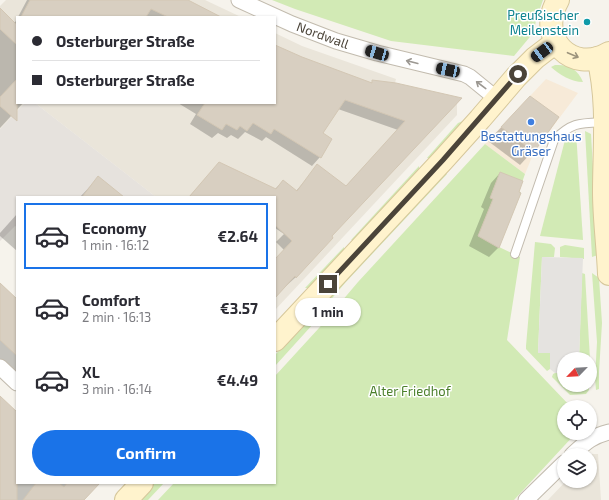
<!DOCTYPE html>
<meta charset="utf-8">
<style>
:root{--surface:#fff;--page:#f7f7f7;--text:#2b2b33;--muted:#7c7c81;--line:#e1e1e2;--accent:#1a73e8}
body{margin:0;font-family:"Exo 2",sans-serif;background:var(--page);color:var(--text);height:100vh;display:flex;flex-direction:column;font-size:15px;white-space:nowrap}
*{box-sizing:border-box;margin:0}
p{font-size:13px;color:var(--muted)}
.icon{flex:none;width:22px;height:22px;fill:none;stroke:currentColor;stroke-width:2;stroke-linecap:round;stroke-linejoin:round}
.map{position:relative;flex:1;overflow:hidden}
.drawer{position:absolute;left:16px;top:196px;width:260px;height:288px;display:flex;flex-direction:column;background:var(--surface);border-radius:0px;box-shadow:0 1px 3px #0004}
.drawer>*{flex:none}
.banner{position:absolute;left:16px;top:16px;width:260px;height:88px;border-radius:0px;box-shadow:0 1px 3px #0004;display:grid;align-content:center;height:88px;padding:0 16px;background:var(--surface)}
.needle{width:26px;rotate:245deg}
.tools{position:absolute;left:557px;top:352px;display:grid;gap:8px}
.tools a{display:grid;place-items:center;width:40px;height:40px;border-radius:50%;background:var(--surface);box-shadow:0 1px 3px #0004;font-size:20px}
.end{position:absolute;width:18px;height:18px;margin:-9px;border:5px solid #4b4439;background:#fff;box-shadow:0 0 0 2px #fff}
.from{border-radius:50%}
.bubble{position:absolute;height:28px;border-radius:14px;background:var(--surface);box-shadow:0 1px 3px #0004;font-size:13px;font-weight:700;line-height:28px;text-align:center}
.car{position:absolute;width:12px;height:24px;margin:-12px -6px;border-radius:5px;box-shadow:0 0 3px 1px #0007;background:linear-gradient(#222 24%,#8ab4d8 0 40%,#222 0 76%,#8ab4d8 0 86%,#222 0)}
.banner b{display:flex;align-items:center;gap:14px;height:38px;font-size:15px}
.banner b+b{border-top:1px solid var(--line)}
.banner i{width:10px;height:10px;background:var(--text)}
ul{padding:7px 0 0;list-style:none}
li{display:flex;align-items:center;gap:12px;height:66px;margin:0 8px 6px;padding:0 8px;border:2px solid transparent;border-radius:0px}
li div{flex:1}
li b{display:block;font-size:15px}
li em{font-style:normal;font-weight:700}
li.active{border-color:var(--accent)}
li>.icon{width:36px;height:36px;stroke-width:1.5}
.primary-button{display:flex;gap:8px;margin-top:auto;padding:8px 16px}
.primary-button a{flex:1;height:46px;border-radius:24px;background:var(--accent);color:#fff;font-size:16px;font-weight:700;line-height:46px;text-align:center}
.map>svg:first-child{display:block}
</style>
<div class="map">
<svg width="609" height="500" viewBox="0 0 609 500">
<rect width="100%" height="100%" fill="#f6f3ec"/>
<g fill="#eae5da">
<polygon points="6,0 205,0 241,17 17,17 17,103 25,103 0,129 0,6"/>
<polygon points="275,33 302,46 396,79 395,83 455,97 457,104 457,115 275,310 275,197 156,197 35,103 275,103"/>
<polygon points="592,454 598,454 601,500 548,500 566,481 590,481 590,456"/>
</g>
<polygon fill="#f7ead8" points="546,79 578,93 534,152 525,174 485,144"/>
<polygon fill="#e6e2dd" points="25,103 35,103 156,197 17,197 17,227 15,226 0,241 0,129"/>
<g fill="#d2eab5">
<polygon points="272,0 543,0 536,20 534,32 514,56 391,41 295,9"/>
<path d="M555 65C568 64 578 69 583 82 571 82 560 75 551 67Z"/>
<polygon points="463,121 431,158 427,158 458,123"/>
<polygon points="585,131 591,134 598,255 592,257"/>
<polygon points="576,132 583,240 540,236 565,140 568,136"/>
<polygon points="485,144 525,174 519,191 521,193 499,247 520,257 507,340 571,407 564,407 564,433 576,433 514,500 158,500 174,483 275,483 275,376 319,328 358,282"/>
<polygon points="419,166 419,171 356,240 351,240"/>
<polygon points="445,172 447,174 345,283 328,303 314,323 275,366 275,355"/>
<polygon points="535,242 551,244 555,248 554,257 542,257 538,353 550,353 550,369 547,371 526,349 526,346"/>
<polygon points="565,245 584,248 584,259 560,257 560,247"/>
<polygon points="344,247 344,252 311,288 305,288"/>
<polygon points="582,273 585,274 590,359 579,359"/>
<polygon points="592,273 599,278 602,323 599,372 599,389 596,390 595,378 597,342"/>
<polygon points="555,373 564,373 564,385 589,385 589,390 586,394 570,395 552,377 553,374"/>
<polygon points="155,483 164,483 148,500 139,500"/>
</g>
<polygon fill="#e5e3e0" points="542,257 583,258 579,359 564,359 564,373 555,373 550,369 550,353 538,353"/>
<g fill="#0003">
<polygon points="27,0 186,0 220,17 18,17"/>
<polygon points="0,10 14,24 17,19 17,103 23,103 0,128"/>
<polygon points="275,46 302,58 370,84 372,82 460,99 330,236 296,277 275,296 275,260 284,250 276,242 284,234 275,228 275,197 189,197 211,172 274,190 283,181 296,191 318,166 345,187 398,130 338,109 321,134 320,157 312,166 266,137 262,141 245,132 238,139 231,135 227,138 218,133 212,138 190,124 196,114 178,103 275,103"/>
<polygon points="517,111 533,151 520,165 488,141"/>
<polygon points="500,173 517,192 499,247 489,257 469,246 484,209 481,207 491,183"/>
<polygon points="98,178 123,197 80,197"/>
<polygon points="17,214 17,251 0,236 0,233"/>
<polygon points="0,284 17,300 17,380 0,364"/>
<polygon points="0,453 17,461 17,483 92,483 83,500 0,500"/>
</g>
<g fill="#d8cfc1" stroke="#d3c7b4">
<polygon points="30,0 188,0 221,17 168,17 151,9 146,17 21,17"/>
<polygon points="0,8 17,25 17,45 0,29"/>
<polygon points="275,45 302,57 372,83 372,80 396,83 462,98 332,236 333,238 296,278 295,276 275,298 275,259 292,241 275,225 275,197 189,197 219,162 276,189 283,180 297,191 317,164 346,186 405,121 345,100 323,133 332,139 321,158 274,129 271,134 253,123 247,131 240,126 237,130 226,124 222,130 197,115 205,103 275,103"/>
<polygon points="17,79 17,121 0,106 0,97"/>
<polygon points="530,96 559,117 534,152 501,127"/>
<polygon points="500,172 523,181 519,192 521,193 499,248 478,236 493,199 490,198"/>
<polygon points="98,176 124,197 82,197"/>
<polygon points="0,283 17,299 17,356 0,340"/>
<polygon points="0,396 17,412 17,500 0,500"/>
<polygon points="36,483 59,483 64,487 67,483 100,483 84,500 23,500"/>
</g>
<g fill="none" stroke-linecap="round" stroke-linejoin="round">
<defs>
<path id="lane" d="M515 254 554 140C572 122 580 123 605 122"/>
<g id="street">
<polyline points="239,0 292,24 336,41 377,53 464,74 470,77 497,99"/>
<polyline points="0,367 17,383"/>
<path d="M572 455C585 443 592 436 609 432"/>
<polyline points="526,500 564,463"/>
</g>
<g id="secondary">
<path d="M558 0C536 38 572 75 609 53"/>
<path d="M598 58C609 101 604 148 604 192 604 219 608 247 609 274"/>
<polyline points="275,340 443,160 480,119 516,77 535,58 556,42"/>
<polyline points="126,500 142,483"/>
</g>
</defs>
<use href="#lane" stroke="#c2bbae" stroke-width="10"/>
<use href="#street" stroke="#c2bbae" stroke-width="17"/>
<use href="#secondary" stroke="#d6c79b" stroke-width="24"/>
<use href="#lane" stroke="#fff" stroke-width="8"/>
<use href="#street" stroke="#fff" stroke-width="15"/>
<use href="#secondary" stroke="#fff3cd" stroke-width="22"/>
</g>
<defs><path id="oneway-shaft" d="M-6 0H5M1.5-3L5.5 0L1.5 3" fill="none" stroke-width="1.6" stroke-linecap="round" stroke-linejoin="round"/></defs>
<use stroke="#9c937c" href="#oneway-shaft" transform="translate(573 55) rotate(23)"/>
<g stroke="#9c9892">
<use href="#oneway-shaft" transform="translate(412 62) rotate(-166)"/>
<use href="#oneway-shaft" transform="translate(481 85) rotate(-143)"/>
</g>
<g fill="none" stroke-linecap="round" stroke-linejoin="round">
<polyline stroke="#4b4439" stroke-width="5" points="328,284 443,160 518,74"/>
</g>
<circle fill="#0f9aa8" stroke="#fff" stroke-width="1.5" cx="587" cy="22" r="4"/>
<circle fill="#3f7fe0" stroke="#fff" stroke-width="1.5" cx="531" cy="122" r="4"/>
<g text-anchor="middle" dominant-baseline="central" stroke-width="3" stroke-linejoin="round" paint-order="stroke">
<g font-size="13" fill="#0d838f" stroke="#fff" text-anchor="end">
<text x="579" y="15">Preußischer<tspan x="579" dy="15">Meilenstein</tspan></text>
</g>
<g font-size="13" fill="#4b4439" stroke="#fff">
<text transform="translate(323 35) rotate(20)">Nordwall</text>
</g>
<g font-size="13" fill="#366cbe" stroke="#fff">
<text x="531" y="136">Bestattungshaus<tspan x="531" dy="15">Gräser</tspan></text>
</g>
<g font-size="13" fill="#4a7f2a" stroke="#fff">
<text x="410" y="391">Alter Friedhof</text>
</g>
</g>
</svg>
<div class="tools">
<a><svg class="needle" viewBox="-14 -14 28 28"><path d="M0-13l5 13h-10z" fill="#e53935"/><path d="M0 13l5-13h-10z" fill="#7c7c81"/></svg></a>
<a><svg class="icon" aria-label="locate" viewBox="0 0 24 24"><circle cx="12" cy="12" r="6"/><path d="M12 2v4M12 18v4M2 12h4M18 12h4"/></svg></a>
<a><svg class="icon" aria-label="layers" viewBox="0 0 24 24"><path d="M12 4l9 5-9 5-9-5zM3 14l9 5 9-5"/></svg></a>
</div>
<i class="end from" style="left:518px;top:74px"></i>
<i class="end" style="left:328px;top:284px"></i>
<div class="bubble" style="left:295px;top:298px;width:66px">1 min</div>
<i class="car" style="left:542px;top:52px;rotate:233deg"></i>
<i class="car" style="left:377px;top:53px;rotate:286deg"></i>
<i class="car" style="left:448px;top:70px;rotate:282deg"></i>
<div class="banner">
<b><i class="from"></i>Osterburger Straße</b>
<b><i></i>Osterburger Straße</b>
</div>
<section class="drawer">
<ul>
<li class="active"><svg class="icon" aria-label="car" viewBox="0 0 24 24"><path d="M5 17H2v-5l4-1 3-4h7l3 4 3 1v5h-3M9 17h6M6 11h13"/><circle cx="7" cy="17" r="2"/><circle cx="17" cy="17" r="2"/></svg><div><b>Economy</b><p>1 min · 16:12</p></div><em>€2.64</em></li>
<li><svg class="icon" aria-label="car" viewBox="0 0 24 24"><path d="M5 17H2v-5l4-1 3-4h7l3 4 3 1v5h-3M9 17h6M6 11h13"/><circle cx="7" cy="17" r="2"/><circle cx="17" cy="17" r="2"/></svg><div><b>Comfort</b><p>2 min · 16:13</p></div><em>€3.57</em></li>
<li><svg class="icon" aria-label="car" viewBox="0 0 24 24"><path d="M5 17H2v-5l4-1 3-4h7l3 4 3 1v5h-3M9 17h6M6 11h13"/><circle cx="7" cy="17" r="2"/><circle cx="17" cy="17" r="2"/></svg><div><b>XL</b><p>3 min · 16:14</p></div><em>€4.49</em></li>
</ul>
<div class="primary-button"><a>Confirm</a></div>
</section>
</div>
